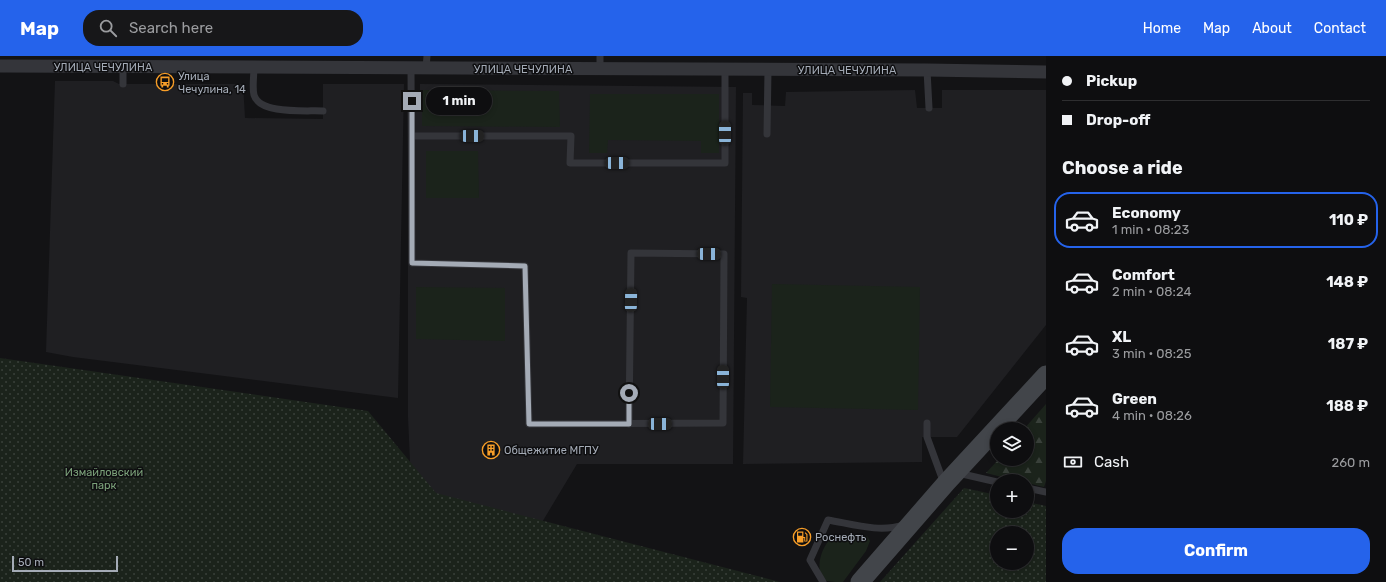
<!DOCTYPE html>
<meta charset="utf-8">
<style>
:root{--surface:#0e0e10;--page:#171719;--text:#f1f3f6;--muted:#9b9c9f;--line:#2e2e30;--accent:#2563eb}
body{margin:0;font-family:Rubik,sans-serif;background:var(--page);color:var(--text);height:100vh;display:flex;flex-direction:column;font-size:15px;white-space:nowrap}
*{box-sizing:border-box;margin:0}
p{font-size:13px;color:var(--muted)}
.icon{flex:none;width:22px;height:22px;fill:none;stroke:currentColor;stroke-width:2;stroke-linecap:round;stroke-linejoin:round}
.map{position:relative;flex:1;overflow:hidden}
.details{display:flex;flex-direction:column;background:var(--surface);width:340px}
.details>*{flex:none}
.guide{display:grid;align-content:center;height:88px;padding:0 16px;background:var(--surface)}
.fabs{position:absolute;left:990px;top:366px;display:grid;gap:8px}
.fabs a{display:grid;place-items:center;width:44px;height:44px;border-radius:50%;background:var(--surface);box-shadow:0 2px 6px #0003,0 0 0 1px var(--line);font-size:20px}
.scale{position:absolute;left:12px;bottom:10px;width:106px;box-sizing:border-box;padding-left:4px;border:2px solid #a4abb6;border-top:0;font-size:11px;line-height:14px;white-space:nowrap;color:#a4abb6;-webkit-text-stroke:3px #0e0e10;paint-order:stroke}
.end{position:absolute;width:18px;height:18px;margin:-9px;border:5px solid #a4abb6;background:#111;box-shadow:0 0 0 2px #111}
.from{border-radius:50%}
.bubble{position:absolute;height:28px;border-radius:14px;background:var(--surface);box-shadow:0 2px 6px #0003,0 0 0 1px var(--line);font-size:13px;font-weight:700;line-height:28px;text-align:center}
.car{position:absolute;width:12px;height:24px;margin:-12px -6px;border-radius:5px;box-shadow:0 0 3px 1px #0007;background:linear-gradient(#222 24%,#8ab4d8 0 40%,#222 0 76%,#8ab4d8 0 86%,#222 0)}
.guide b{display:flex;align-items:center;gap:14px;height:38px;font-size:15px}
.guide b+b{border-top:1px solid var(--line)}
.guide i{width:10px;height:10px;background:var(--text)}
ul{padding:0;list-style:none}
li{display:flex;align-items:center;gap:12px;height:56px;margin:0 8px 6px;padding:0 8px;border:2px solid transparent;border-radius:16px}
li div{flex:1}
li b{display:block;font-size:15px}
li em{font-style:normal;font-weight:700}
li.on{border-color:var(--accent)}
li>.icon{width:36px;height:36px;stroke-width:1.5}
h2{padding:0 16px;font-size:18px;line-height:48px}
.pay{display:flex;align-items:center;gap:10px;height:44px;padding:0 16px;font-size:15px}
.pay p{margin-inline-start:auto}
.cta{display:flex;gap:8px;margin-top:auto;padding:8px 16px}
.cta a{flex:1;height:46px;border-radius:16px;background:var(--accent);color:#fff;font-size:16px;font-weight:700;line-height:46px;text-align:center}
header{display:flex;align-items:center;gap:24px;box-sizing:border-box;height:56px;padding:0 20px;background:var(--accent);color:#fff}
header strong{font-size:19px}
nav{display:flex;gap:22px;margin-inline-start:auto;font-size:14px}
.search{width:280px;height:36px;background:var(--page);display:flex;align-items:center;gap:10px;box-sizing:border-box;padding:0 14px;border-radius:16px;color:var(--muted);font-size:15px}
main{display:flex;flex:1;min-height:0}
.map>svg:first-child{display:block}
</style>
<header>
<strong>Map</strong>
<div class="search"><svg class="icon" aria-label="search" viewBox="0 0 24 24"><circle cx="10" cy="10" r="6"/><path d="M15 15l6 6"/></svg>Search here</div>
<nav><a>Home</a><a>Map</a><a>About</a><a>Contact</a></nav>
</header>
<main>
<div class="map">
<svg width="1046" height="526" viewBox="0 0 1046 526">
<defs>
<pattern id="forest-firs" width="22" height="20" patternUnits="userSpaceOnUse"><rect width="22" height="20" fill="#1b231b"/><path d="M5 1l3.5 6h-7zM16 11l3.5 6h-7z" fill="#39403a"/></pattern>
<pattern id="park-dots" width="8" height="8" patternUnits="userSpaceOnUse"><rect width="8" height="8" fill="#1b231b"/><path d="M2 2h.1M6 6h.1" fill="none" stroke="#39403a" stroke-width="1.8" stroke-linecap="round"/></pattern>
</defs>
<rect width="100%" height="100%" fill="#131315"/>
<g fill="#1f1f22">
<polygon points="55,25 113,25 119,28 243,28 245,62 323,63 323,28 404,28 398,342 73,301 46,296"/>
<polygon points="420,28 736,31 733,408 577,408 538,473 533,478 411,428 408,361 408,44 420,45"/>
<polygon points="915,34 917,52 942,52 942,34 1046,34 1046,269 957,381 922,381 922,406 743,408 747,242 741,241 743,37 752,37 752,49 785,50 786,36"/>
</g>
<g fill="#1b231b">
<polygon points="422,34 559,35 560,71 422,70"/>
<polygon points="590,38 719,38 719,97 701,97 701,85 608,84 607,97 589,97"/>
<polygon points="426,95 478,95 479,142 426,142"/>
<polygon points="772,228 920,231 918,354 770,351"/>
<polygon points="416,231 505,232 505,285 416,283"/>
<path d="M854 478 867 480 870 485 866 495 843 526C838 526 832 526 827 525 812 516 822 486 835 480 840 478 849 479 854 478Z"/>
</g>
<polygon fill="url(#forest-firs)" points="1046,348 1046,425 1044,431 1027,427 1027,425 1018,425 986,417 999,403 1027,403 1027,373 1024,373"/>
<g fill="url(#park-dots)" fill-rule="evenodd">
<polygon points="0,302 368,355 436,437 780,526 0,526"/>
<path d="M964 432 997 439V455H1027V446L1046 450V526H880ZM997 477H1027V507H997Z"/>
</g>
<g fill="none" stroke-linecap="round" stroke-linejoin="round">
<g stroke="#34353a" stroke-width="7">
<polyline points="123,11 123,28"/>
<path d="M254 11C254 20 252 31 254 39 260 59 307 54 323 55"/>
<polyline points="411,12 412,207 525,210 529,368 723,367 724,198 631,197 629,368"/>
<polyline points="426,12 427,0"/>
<polyline points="600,13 600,0"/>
<polyline points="927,14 929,52"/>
<polyline points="767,78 768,14"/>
<polyline points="412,80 571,80 570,107 725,107 725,14"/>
<polyline points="927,367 927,381 942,422 946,425"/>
<polyline points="958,417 997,426"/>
<polyline points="1027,432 1046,436"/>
<path d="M823 526 810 504 828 464C852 468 880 477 903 469"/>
</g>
<polyline stroke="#34353a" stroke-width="13" points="0,10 927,14 1046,16"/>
<polyline stroke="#42454a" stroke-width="19" points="860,526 947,426 1046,319"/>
</g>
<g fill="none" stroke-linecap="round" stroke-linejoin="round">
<polyline stroke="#a4abb6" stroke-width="5" points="412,45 412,207 525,210 529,368 629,368 629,337"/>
</g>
<defs>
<symbol id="bus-ring" viewBox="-11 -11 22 22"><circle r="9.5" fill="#0e0e10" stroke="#f89e28" stroke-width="1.5"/><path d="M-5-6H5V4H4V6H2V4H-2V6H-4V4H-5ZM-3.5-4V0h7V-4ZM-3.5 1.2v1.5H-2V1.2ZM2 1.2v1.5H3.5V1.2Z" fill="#f89e28"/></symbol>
<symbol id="building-ring" viewBox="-11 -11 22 22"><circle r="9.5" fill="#0e0e10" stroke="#f89e28" stroke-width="1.5"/><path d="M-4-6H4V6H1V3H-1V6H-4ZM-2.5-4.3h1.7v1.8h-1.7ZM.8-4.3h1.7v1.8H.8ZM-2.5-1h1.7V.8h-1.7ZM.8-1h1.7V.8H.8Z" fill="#f89e28"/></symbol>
<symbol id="fuel-ring" viewBox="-11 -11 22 22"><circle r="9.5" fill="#0e0e10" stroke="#f89e28" stroke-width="1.5"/><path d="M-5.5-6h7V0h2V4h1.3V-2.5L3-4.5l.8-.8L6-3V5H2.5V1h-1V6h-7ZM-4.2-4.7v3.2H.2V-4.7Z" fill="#f89e28"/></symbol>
</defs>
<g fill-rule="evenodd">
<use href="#bus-ring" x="155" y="16" width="20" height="20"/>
<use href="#building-ring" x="481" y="384" width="20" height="20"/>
<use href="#fuel-ring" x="792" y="471" width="20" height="20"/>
</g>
<g text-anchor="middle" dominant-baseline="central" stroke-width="3" stroke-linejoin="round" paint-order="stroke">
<g font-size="11" fill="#a4abb6" stroke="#0e0e10">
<text x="103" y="11">УЛИЦА ЧЕЧУЛИНА</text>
<text x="523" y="13">УЛИЦА ЧЕЧУЛИНА</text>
<text x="847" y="14">УЛИЦА ЧЕЧУЛИНА</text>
</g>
<g font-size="11" fill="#a4abb6" stroke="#0e0e10" text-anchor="start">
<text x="178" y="20">Улица<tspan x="178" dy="13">Чечулина, 14</tspan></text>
<text x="504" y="394">Общежитие МГПУ</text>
<text x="815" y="481">Роснефть</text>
</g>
<g font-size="11" fill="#7ca27a" stroke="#0e0e10">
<text x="104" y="416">Измайловский<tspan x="104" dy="13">парк</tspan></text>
</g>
</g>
</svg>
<div class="fabs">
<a><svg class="icon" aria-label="layers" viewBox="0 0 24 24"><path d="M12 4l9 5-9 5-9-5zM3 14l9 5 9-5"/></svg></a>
<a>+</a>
<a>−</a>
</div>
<div class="scale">50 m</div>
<i class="end from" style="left:629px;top:337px"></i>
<i class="end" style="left:412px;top:45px"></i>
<div class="bubble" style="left:426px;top:31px;width:66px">1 min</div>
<i class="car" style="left:725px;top:77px;rotate:0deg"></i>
<i class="car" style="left:472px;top:80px;rotate:90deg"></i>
<i class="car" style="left:617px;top:107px;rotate:90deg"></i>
<i class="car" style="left:709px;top:198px;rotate:91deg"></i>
<i class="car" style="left:631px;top:244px;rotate:1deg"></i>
<i class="car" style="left:723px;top:321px;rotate:0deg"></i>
<i class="car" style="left:660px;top:368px;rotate:90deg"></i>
</div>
<section class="details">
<div class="guide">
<b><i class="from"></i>Pickup</b>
<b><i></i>Drop-off</b>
</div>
<h2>Choose a ride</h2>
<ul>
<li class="on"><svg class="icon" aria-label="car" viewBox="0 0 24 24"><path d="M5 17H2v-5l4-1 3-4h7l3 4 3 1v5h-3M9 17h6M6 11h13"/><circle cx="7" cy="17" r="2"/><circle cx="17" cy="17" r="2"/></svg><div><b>Economy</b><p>1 min · 08:23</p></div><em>110 ₽</em></li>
<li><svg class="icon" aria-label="car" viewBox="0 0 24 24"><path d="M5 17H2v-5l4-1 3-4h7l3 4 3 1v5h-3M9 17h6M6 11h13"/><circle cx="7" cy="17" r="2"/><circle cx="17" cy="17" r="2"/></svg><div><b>Comfort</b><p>2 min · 08:24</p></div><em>148 ₽</em></li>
<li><svg class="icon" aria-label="car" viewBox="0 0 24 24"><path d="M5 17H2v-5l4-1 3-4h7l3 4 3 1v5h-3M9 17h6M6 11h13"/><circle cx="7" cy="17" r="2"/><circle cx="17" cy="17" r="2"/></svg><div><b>XL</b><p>3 min · 08:25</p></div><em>187 ₽</em></li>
<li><svg class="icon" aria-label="car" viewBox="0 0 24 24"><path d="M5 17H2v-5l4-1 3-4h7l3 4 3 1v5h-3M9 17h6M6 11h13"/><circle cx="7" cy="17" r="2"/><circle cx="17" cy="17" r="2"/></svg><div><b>Green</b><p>4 min · 08:26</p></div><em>188 ₽</em></li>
</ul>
<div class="pay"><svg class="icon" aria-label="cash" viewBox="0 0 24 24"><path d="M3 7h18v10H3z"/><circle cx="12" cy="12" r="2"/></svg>Cash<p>260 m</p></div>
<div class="cta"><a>Confirm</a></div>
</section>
</main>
